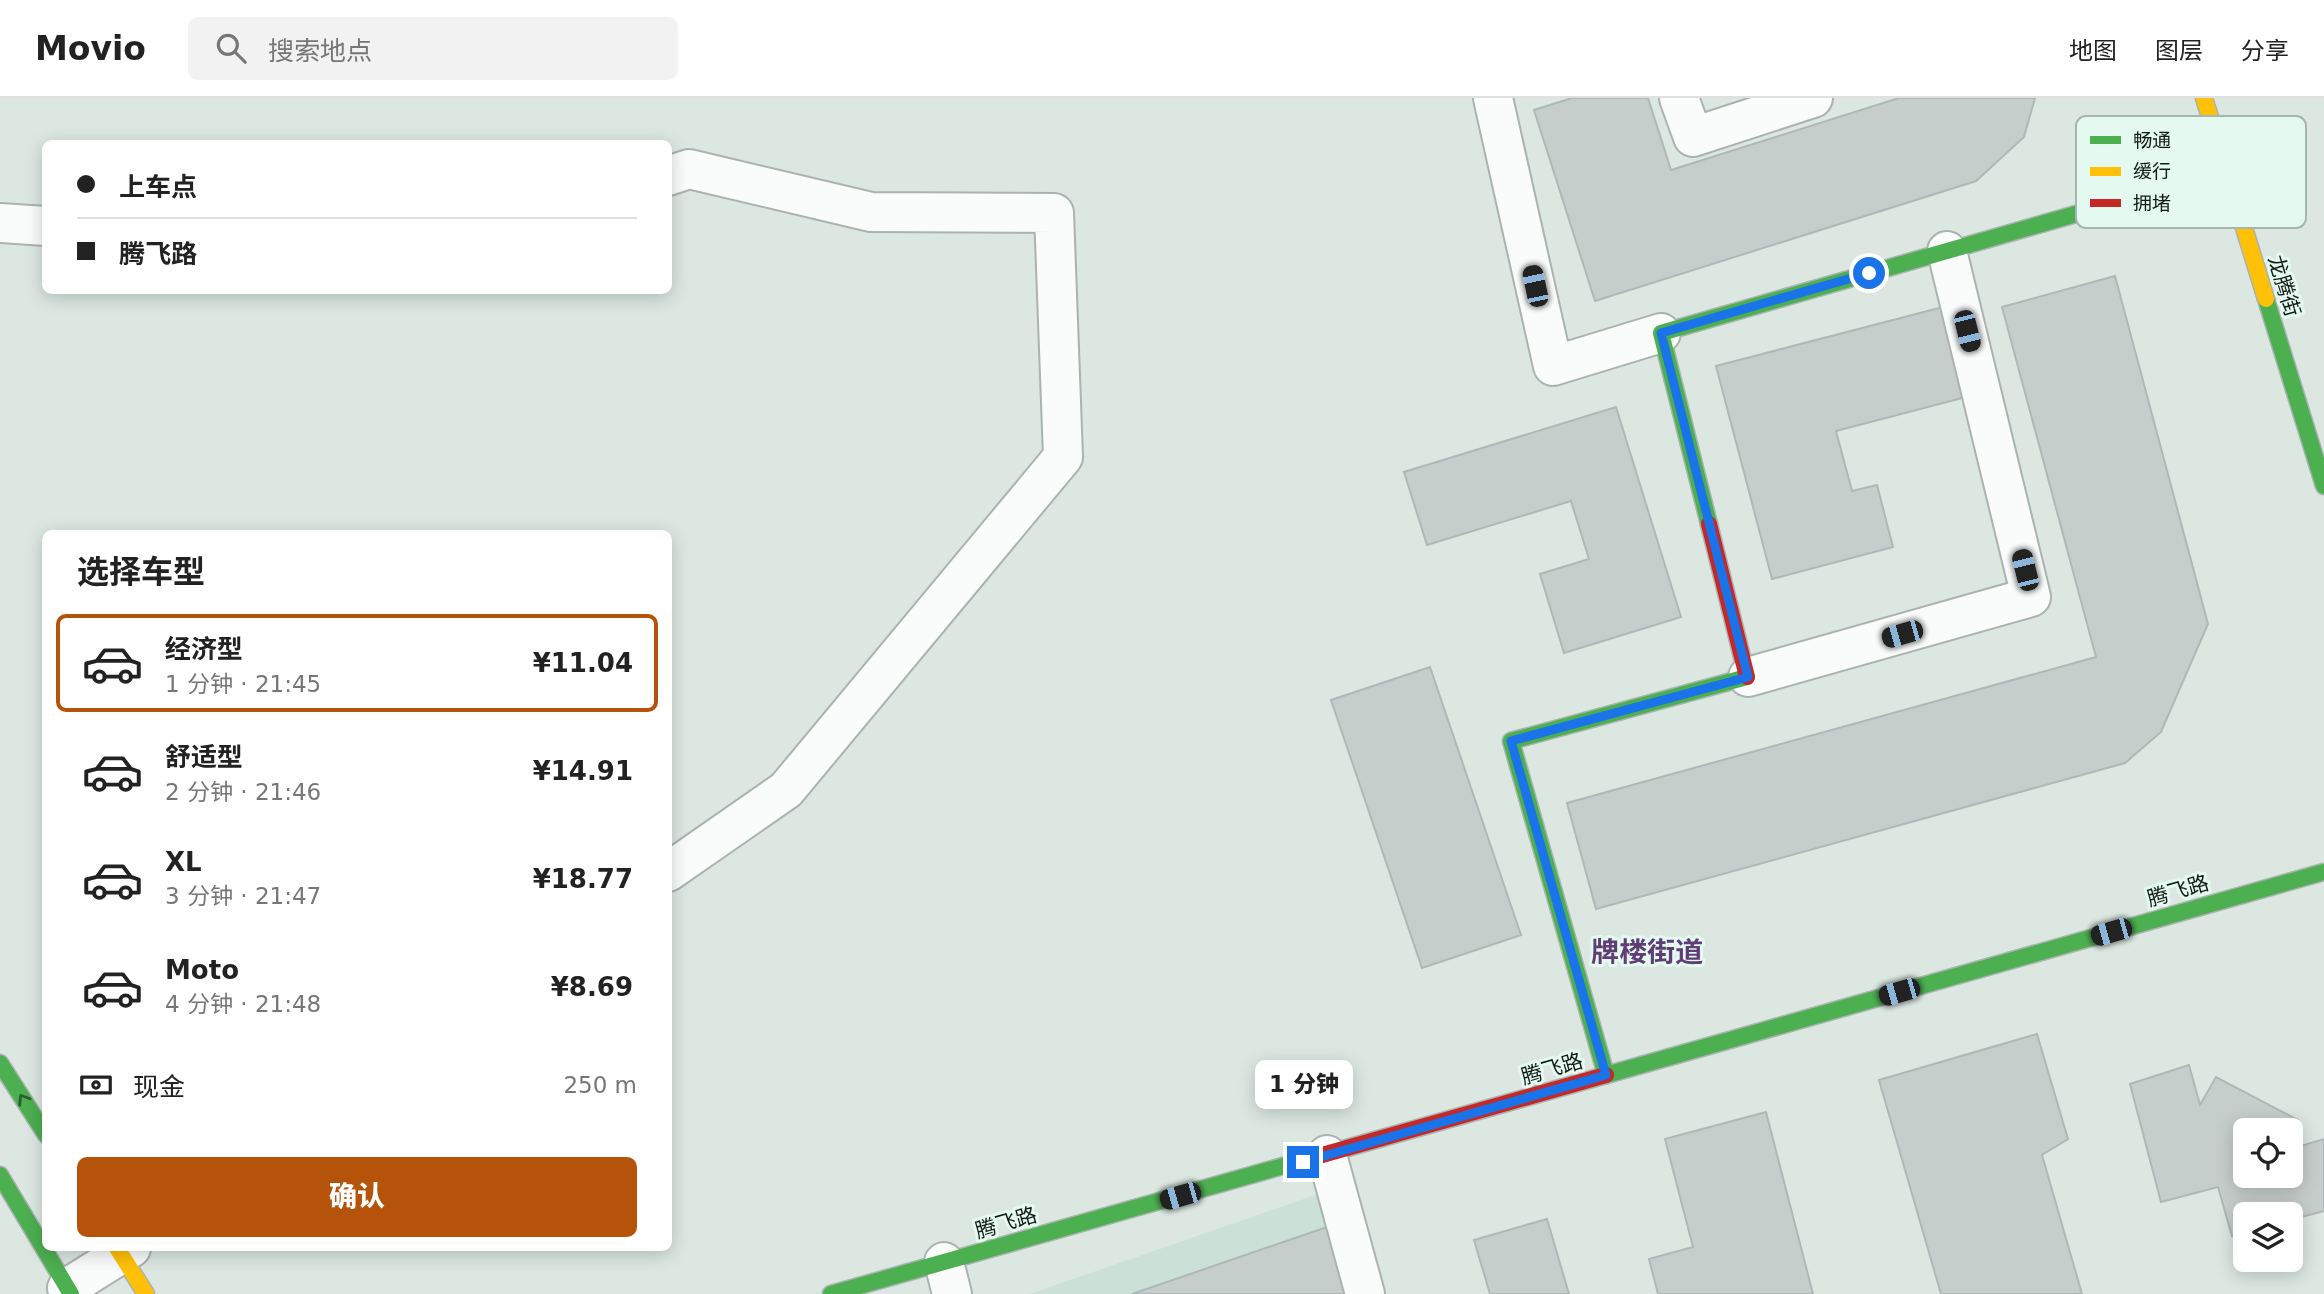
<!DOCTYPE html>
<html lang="zh">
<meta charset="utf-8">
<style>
:root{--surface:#fff;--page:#f2f2f2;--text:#222;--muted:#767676;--line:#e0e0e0;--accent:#b45309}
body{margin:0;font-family:"DejaVu Sans","Noto Sans SC",sans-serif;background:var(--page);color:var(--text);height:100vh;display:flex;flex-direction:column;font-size:26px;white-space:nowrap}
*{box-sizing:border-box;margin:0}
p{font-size:23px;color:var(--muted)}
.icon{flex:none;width:38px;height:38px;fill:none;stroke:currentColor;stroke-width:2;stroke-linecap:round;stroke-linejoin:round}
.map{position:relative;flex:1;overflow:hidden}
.sheet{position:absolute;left:42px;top:432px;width:630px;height:721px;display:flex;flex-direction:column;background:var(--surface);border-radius:10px;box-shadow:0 4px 18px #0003}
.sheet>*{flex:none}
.hud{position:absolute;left:42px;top:42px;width:630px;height:154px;border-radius:10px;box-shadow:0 4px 18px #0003;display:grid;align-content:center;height:154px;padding:0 35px;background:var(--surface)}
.fabs{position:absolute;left:2233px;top:1020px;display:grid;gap:14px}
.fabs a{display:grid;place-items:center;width:70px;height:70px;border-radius:10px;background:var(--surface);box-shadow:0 4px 18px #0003;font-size:35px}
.end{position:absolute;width:32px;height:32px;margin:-16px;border:9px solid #1a73e8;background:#fff;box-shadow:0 0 0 4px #fff}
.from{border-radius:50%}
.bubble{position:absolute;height:49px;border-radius:10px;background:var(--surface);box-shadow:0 4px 18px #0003;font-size:23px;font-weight:800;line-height:49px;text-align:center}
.car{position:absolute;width:21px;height:42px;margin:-21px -10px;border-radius:9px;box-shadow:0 0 5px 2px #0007;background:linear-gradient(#222 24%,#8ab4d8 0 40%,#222 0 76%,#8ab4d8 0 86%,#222 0)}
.hud b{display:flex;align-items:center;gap:24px;height:66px;font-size:26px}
.hud b+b{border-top:2px solid var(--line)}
.hud i{width:18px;height:18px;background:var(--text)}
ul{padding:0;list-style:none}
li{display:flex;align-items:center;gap:21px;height:98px;margin:0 14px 10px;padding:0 21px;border:4px solid transparent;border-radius:10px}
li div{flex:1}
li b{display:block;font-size:26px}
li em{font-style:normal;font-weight:800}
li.on{border-color:var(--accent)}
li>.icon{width:63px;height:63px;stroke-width:1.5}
h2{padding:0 35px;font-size:32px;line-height:84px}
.pay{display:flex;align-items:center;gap:18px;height:77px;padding:0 35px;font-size:26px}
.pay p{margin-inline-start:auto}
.button{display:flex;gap:14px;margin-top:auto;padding:14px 35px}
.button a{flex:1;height:80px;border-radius:10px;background:var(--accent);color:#fff;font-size:28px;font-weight:800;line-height:80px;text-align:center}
header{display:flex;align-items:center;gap:42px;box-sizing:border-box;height:98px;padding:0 35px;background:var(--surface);border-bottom:2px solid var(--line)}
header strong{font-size:33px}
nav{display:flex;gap:38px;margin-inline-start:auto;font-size:24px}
.search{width:490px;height:63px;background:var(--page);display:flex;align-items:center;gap:18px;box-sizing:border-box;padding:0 24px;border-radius:10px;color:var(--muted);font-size:26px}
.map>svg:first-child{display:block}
</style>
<header>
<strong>Movio</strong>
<div class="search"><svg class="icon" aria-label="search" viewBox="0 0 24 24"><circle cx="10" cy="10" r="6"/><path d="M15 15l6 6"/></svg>搜索地点</div>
<nav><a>地图</a><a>图层</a><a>分享</a></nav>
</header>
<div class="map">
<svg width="2324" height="1196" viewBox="0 0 2324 1196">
<rect width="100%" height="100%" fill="#dce7e2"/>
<polygon fill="#cbe0d7" points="1321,1095 1348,1196 1030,1196"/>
<g fill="#c6cecc" stroke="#aeb8b6" stroke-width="2" fill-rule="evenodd">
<polygon points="1572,0 1648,0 1671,72 1899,0 2035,0 2024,39 1976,83 1595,203 1534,12"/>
<polygon points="2115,178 2208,526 2161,634 2125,665 1596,811 1567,705 2096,559 2002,209"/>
<polygon points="1943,209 1966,299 1836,333 1852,393 1877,387 1893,449 1772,481 1716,268"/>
<polygon points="1616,309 1681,519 1564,555 1540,476 1589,461 1571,403 1427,447 1404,374"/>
<polygon points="1430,569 1521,837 1422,870 1331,602"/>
<polygon points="2037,936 2068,1041 2042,1057 2082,1196 1941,1196 1879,982"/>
<path d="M2189 967 2200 1007 2216 979 2298 1022 2291 1051 2324 1041V1113L2291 1122V1116H2245V1135L2232 1138 2218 1089 2161 1104 2130 986ZM2245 1032H2291V1078H2245Z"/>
<polygon points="1766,1014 1813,1196 1658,1196 1649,1161 1693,1149 1665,1041"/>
<polygon points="1547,1121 1569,1196 1490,1196 1474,1142"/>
<polygon points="1330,1128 1348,1196 1132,1196"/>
</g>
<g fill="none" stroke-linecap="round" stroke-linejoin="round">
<defs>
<g id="street">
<polyline points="1493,0 1553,268 1661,235"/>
<polyline points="1679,0 1693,39 1813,0"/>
<polyline points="668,78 689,71 871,114 1054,115 1063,359 786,692 668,774"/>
<polyline points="0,125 46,128"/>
<polyline points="1748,579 2031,499 1947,153"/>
<polyline points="1327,1057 1365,1196"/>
<polyline points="944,1164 952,1196"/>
<polyline points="67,1190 131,1150"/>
</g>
<g id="fast">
<polyline points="2266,201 2324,388"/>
<polyline points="1709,426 1661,235 2226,73"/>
<polyline points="0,965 46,1037"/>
<polyline points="1606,977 1511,643 1747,579"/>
<polyline points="1606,977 2324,774"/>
<polyline points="0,1077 71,1196"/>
<polyline points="831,1196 1322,1057"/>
</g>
<g id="slow">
<polyline points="2204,0 2266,201"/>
<polyline points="117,1150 146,1196"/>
</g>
<g id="jam">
<polyline points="1709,426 1747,579"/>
<polyline points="1322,1057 1606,977"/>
</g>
</defs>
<use href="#street" stroke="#aab3af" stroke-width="42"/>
<use href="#fast" stroke="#aab3af" stroke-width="19"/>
<use href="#slow" stroke="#aab3af" stroke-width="19"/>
<use href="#jam" stroke="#aab3af" stroke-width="19"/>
<use href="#street" stroke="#fafbfb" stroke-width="38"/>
<use href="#fast" stroke="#4caf50" stroke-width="16"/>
<use href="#slow" stroke="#ffc107" stroke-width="16"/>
<use href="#jam" stroke="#c62828" stroke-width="16"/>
</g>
<defs><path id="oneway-chevron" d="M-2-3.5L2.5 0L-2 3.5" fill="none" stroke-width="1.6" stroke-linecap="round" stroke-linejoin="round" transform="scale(1.75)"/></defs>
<use stroke="#2d5d31" href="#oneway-chevron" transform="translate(23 1001) rotate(-122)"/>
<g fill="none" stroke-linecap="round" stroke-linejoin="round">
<polyline stroke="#1a73e8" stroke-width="9" points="1303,1064 1606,977 1511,643 1748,579 1661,235 1869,175"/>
</g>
<g text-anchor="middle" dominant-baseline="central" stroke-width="6" stroke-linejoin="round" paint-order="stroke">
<g font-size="21" fill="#131a17" stroke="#e4f9f0">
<text transform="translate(2284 188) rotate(73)">龙腾街</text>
<text transform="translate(2178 793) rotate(-16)">腾飞路</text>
<text transform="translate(1552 971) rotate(-16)">腾飞路</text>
<text transform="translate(1006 1125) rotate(-16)">腾飞路</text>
</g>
<g font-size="28" font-weight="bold" fill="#603d77" stroke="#e4f9f0">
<text x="1647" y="854">牌楼街道</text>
</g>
</g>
<rect x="2076" y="18" width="230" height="112" rx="10" fill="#e4f9f0" stroke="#a5b6af" stroke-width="2"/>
<rect x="2090" y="38" width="31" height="8" fill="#4caf50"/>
<rect x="2090" y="69" width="31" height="9" fill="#ffc107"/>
<rect x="2090" y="101" width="31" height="8" fill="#c62828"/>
<g font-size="19" fill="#131a17">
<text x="2133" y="49">畅通</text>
<text x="2133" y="80">缓行</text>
<text x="2133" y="112">拥堵</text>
</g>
</svg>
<div class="fabs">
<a><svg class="icon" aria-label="locate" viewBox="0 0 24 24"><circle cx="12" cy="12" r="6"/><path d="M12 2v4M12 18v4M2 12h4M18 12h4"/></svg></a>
<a><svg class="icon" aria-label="layers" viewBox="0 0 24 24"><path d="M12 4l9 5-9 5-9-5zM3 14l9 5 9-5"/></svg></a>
</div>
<i class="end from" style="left:1869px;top:175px"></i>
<i class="end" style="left:1303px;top:1064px"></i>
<div class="bubble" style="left:1255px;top:962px;width:98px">1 分钟</div>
<i class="car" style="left:1535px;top:188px;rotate:348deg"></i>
<i class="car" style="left:1967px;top:233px;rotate:166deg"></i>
<i class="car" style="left:2025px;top:472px;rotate:346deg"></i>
<i class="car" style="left:1902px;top:536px;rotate:254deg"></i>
<i class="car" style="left:2111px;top:834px;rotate:254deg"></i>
<i class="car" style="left:1899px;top:894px;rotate:254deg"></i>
<i class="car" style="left:1180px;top:1098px;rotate:254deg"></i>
<div class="hud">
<b><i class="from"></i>上车点</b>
<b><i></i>腾飞路</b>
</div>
<section class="sheet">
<h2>选择车型</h2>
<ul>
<li class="on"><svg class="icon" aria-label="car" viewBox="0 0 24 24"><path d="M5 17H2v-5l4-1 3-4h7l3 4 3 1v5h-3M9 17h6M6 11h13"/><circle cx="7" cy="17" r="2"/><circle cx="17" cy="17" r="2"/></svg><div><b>经济型</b><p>1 分钟 · 21:45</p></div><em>¥11.04</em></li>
<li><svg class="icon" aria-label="car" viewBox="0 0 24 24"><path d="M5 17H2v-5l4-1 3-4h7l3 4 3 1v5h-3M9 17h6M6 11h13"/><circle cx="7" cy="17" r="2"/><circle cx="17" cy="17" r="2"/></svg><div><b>舒适型</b><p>2 分钟 · 21:46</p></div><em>¥14.91</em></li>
<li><svg class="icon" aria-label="car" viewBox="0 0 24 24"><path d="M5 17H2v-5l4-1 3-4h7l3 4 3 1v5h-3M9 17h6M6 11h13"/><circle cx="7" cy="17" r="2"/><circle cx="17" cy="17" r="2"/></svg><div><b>XL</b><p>3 分钟 · 21:47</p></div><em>¥18.77</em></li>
<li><svg class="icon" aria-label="car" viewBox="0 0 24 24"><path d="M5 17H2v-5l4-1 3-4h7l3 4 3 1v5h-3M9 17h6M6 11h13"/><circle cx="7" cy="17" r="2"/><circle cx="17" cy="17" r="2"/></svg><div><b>Moto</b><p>4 分钟 · 21:48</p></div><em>¥8.69</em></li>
</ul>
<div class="pay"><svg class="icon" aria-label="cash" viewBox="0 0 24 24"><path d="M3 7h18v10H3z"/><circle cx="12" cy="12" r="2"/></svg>现金<p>250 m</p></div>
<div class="button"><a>确认</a></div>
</section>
</div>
